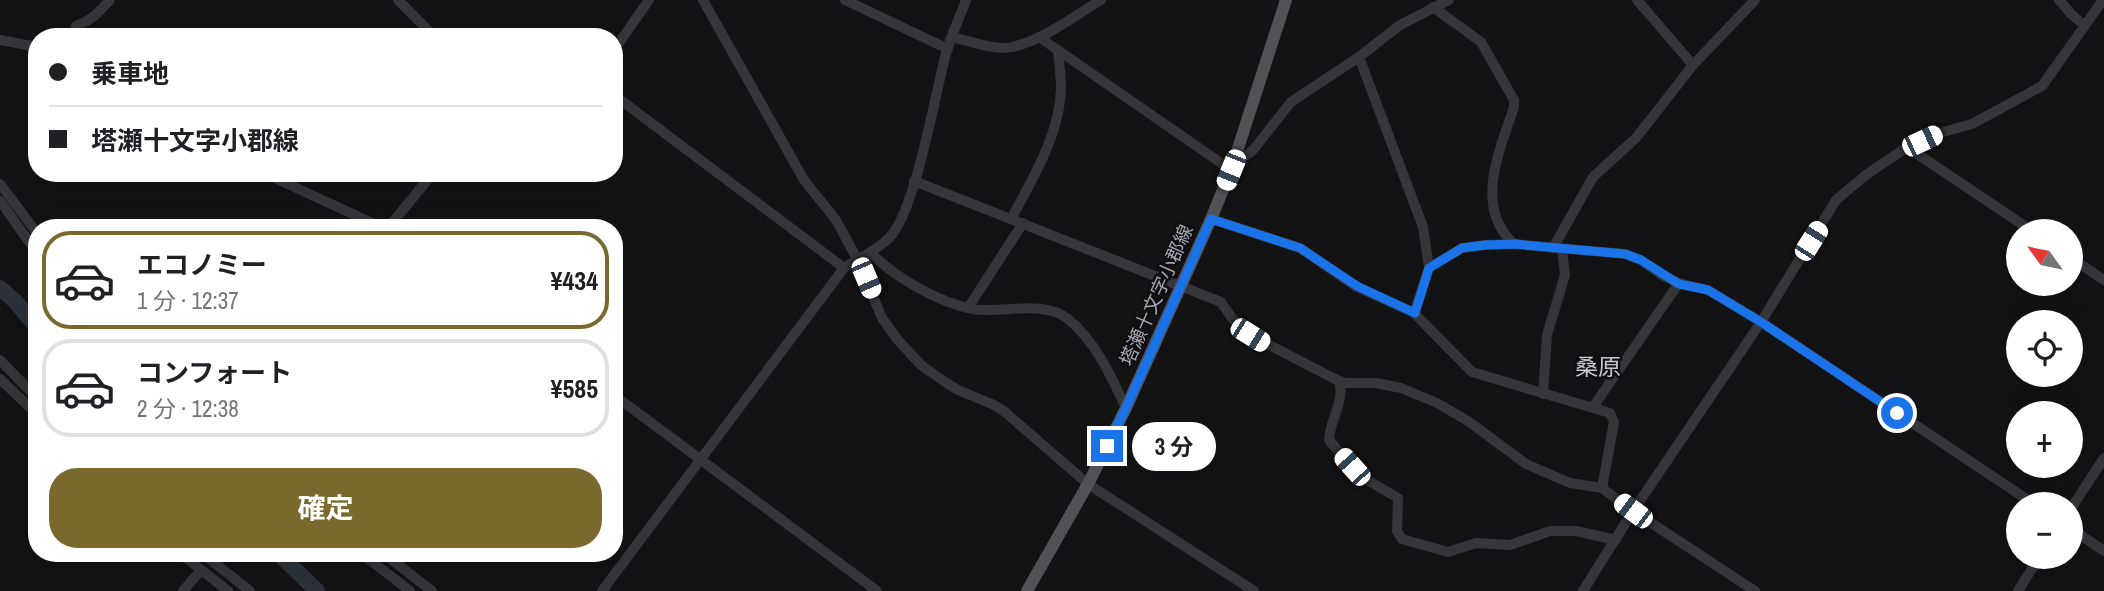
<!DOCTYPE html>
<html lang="ja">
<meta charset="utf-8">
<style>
:root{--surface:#fff;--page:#f2f2f2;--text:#202124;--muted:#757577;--line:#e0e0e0;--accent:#7a692d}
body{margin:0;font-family:"Archivo Narrow","Noto Sans JP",sans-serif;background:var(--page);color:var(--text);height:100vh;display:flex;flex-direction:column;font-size:26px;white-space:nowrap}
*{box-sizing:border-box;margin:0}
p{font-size:23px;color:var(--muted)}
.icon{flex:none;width:38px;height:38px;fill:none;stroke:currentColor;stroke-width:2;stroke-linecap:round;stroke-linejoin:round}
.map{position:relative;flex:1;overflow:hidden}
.sheet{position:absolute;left:28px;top:219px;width:595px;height:343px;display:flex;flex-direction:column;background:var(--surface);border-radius:28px;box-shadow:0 7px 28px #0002}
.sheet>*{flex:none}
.banner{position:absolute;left:28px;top:28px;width:595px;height:154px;border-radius:28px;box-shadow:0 7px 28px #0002;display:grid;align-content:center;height:154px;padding:0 21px;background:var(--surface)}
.needle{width:46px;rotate:303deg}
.tools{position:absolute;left:2006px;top:219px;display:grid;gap:14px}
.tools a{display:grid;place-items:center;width:77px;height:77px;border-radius:50%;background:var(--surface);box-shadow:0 7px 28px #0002;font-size:35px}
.end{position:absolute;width:32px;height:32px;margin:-16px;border:9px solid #1a73e8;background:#fff;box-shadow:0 0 0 4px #fff}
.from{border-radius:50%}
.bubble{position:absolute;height:49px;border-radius:24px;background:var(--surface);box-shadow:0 7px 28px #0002;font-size:23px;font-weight:700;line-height:49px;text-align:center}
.car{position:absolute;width:21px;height:42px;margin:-21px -10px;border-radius:9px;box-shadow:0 0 5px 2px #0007;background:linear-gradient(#fff 24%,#345 0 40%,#fff 0 76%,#345 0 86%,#fff 0)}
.banner b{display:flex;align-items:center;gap:24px;height:66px;font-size:26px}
.banner b+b{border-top:2px solid var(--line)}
.banner i{width:18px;height:18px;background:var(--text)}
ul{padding:12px 0 0;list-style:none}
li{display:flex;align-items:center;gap:21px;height:98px;margin:0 14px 10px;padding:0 7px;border:4px solid var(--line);border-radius:28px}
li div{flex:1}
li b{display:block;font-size:26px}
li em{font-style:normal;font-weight:700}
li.current{border-color:var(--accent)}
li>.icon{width:63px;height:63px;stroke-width:1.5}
.cta{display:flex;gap:14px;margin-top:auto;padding:14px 21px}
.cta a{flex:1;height:80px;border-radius:28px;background:var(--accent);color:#fff;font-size:28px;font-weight:700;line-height:80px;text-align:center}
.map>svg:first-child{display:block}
</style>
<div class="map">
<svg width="2104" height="591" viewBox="0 0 2104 591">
<rect width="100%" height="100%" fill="#131315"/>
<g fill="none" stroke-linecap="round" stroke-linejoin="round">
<g stroke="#2c323a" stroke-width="16">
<polyline points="0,288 15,301 37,327"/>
<polyline points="278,553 317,591"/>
</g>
<g stroke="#35353a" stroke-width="10">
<polyline points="398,0 435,37"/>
<polyline points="703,0 804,180 836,220 857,259 882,318 897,339 921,365 942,380 958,390 994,405 1005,412 1088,484 1254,591"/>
<polyline points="845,0 948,49"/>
<polyline points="1637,0 1693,65"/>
<polyline points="2059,0 2071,14 2084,25"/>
<path d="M1433 7 1481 42 1514 100V107C1500 150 1473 207 1514 244"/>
<path d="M73 37 76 26C91 21 99 12 110 0"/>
<path d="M952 37C970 41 995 51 1012 47 1044 40 1074 16 1101 0"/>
<polyline points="1039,37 1231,170"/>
<polyline points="0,40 37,47"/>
<polyline points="614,50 649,0"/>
<polyline points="1359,57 1423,227 1429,268 1414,313"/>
<polyline points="614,95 844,268"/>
<polyline points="1907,147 2032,231"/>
<polyline points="1236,154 1245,156 1253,150 1291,102 1359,57 1400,25 1449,0"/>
<polyline points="264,173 383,228"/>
<polyline points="914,181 1221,302 1232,318 1250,335 1335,379 1345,383 1376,383 1401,388 1437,403 1468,421 1526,464 1570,483 1602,488 1633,511 1755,591"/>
<polyline points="0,184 37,233"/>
<polyline points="0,201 37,253"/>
<path d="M1011 219C1033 178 1060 134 1061 88 1061 75 1059 62 1058 50"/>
<polyline points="1211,219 1300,248 1357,287 1414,313 1472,372 1610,413 1614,422 1602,488"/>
<polyline points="388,228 433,173"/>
<polyline points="1553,248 1593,177 1636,138 1693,65 1755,0"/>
<path d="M870 252C894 277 939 303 973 309 1002 314 1042 299 1068 319 1095 340 1112 378 1126 408"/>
<polyline points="2070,257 2104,280"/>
<polyline points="1429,268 1462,248 1485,245 1514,244 1625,254 1641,260 1663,276 1679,283 1708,290 1761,322 2034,504"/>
<polyline points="968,308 1023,223"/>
<polyline points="0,360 37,398"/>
<polyline points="0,379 37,414"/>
<path d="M1339 381C1345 403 1330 418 1329 440L1352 467 1369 481 1398 498 1397 531 1402 539 1448 552 1476 543 1510 545 1550 531H1576L1616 540"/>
<polyline points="1543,394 1547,335 1565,275 1562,249"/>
<polyline points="614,395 877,591"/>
<polyline points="1593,407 1679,283"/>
<polyline points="2070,510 2104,458"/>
<polyline points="2070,528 2104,551"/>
<polyline points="180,553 228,591"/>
<polyline points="202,553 250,591"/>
<polyline points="361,553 410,591"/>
<polyline points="383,553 432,591"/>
<polyline points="183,591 201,570"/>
<path d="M602 591 844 268C859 258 876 251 889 238 916 211 935 92 947 50 952 33 960 17 966 0"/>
<polyline points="1583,591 1633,511 1761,322 1836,200 1866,175 1907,147 1936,134 1972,124 2042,86 2103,0"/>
<polyline points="2018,591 2040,556"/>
</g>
<polyline stroke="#515158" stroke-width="12" points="1027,591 1088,484 1126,408 1211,219 1231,170 1286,0"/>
</g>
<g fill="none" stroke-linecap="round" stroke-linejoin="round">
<polyline stroke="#1a73e8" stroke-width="9" points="1107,446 1126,408 1211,219 1300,248 1357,286 1415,313 1429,268 1462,248 1485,245 1514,244 1625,254 1641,260 1679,284 1708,290 1761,322 1897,413"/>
</g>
<g text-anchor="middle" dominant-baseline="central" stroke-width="5" stroke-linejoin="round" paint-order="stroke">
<g font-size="19" fill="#a6a8b4" stroke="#0f0e10">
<text transform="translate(1156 295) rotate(-66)">塔瀬十文字小郡線</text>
</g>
<g font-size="23" fill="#c6c8d1" stroke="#0f0e10">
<text x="1598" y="366">桑原</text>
</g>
</g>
</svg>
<div class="tools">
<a><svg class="needle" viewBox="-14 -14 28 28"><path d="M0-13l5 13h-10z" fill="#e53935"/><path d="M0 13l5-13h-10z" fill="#757577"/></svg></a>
<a><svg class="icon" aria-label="locate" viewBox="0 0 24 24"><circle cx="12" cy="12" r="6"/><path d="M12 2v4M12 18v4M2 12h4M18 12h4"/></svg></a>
<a>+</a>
<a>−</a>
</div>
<i class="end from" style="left:1897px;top:413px"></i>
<i class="end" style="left:1107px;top:446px"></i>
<div class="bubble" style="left:1132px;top:422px;width:84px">3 分</div>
<i class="car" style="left:1922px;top:141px;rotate:65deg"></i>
<i class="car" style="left:1231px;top:170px;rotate:202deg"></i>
<i class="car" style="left:1811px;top:241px;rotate:32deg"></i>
<i class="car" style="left:866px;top:278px;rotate:157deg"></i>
<i class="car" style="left:1250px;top:335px;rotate:122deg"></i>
<i class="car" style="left:1352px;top:467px;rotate:318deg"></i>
<i class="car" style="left:1633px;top:511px;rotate:307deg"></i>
<div class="banner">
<b><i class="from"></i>乗車地</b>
<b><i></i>塔瀬十文字小郡線</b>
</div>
<section class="sheet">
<ul>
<li class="current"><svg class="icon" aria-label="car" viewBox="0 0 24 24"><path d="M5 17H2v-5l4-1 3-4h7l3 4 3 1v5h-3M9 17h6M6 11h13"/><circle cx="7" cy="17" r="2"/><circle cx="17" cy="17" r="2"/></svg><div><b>エコノミー</b><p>1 分 · 12:37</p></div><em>¥434</em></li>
<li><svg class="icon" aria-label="car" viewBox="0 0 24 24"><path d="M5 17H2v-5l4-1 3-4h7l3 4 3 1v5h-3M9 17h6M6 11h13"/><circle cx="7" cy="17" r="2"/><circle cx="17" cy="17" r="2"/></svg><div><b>コンフォート</b><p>2 分 · 12:38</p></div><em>¥585</em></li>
</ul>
<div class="cta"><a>確定</a></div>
</section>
</div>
